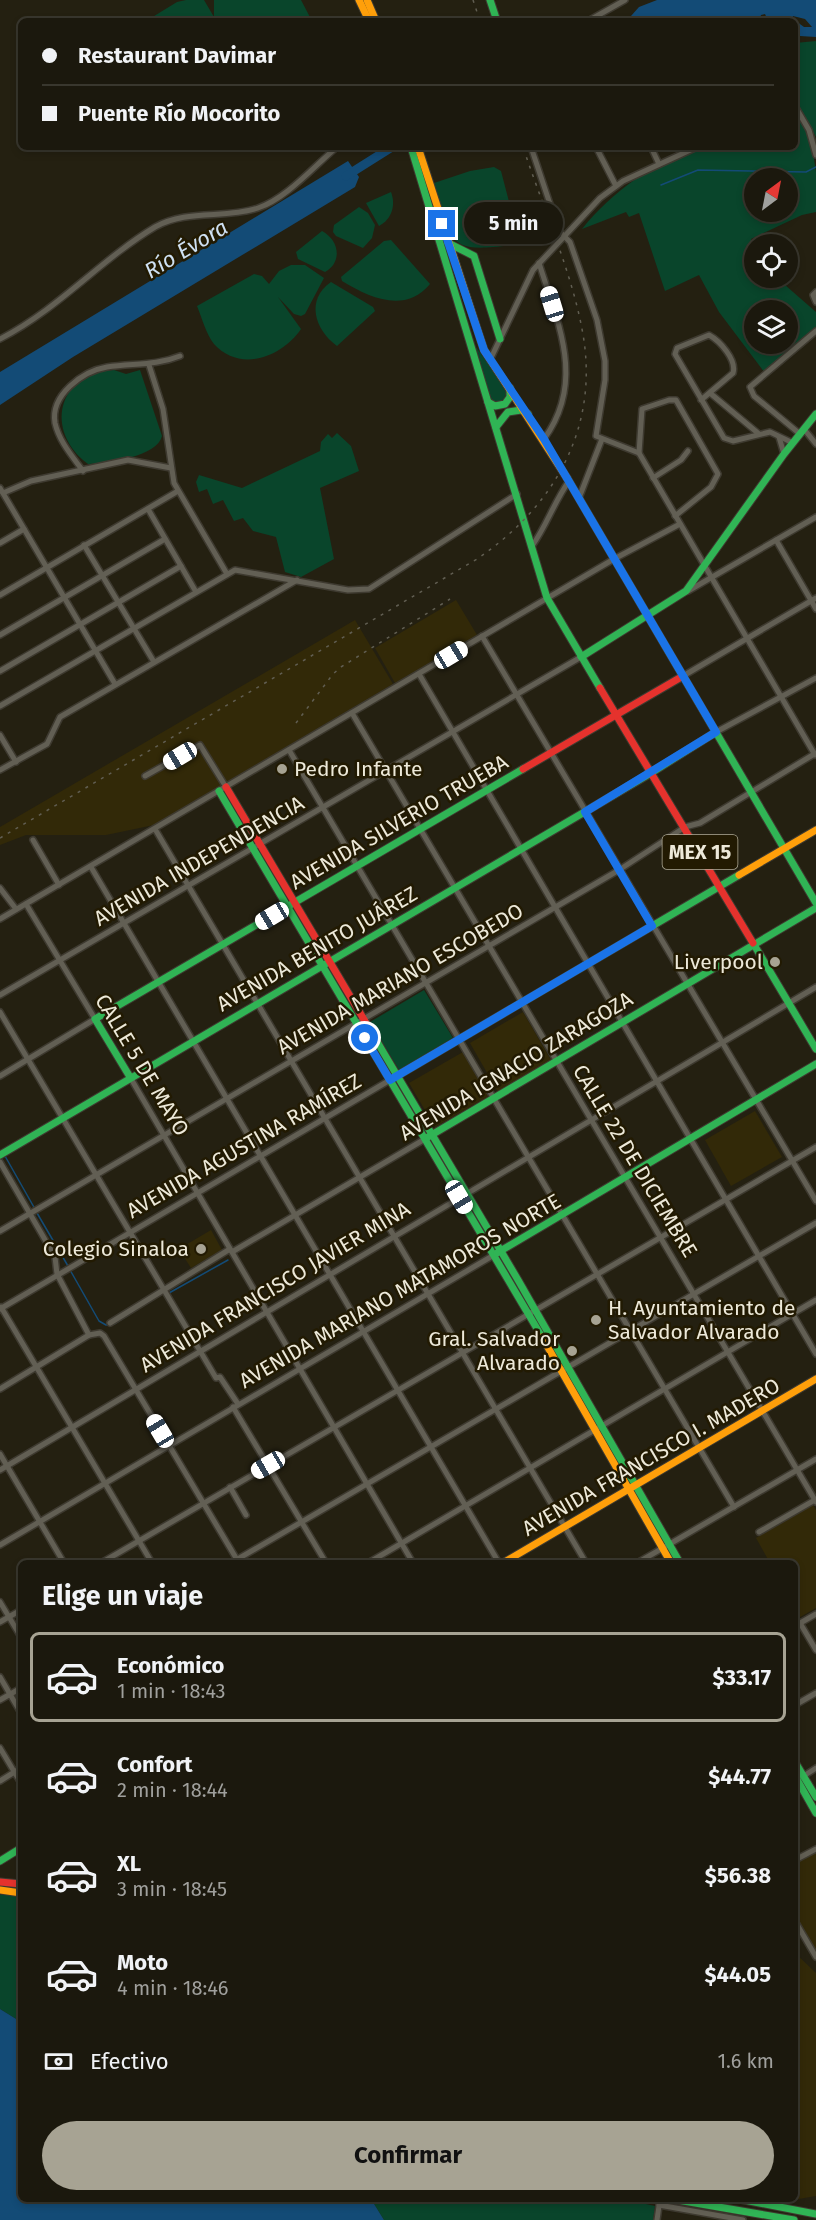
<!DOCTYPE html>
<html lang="es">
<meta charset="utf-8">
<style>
:root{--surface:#1b180d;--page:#242116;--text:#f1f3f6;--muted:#a0a09d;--line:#39372e;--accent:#a7a393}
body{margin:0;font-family:"Fira Sans",sans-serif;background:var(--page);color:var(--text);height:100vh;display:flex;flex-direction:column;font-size:22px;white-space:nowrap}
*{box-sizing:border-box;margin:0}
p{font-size:20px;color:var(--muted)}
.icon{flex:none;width:33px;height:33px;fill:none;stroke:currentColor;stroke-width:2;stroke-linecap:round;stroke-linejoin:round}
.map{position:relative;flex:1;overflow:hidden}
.panel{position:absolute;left:18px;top:1560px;width:780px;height:642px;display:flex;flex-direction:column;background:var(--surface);border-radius:9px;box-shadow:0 3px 9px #0003,0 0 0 2px var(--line)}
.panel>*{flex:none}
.banner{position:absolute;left:18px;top:18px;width:780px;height:132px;border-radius:9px;box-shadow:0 3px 9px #0003,0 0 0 2px var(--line);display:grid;align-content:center;height:132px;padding:0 24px;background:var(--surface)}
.needle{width:39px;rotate:32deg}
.tools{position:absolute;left:744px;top:168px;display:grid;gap:12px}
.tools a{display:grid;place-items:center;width:54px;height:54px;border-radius:50%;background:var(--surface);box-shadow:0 3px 9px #0003,0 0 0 2px var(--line);font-size:30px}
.end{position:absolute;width:27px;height:27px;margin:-14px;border:8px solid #1a73e8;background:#fff;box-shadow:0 0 0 3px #fff}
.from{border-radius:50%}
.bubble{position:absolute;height:42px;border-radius:21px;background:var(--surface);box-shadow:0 3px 9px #0003,0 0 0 2px var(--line);font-size:20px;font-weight:700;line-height:42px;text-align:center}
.car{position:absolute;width:18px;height:36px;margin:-18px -9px;border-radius:8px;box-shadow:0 0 4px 2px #0007;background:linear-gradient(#fff 24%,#345 0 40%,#fff 0 76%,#345 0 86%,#fff 0)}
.banner b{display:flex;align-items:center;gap:21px;height:57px;font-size:22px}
.banner b+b{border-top:2px solid var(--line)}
.banner i{width:15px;height:15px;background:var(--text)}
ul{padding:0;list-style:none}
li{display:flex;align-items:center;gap:18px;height:90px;margin:0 12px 9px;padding:0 12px;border:3px solid transparent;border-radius:9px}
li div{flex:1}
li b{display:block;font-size:22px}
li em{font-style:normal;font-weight:700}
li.selected{border-color:var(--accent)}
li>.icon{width:54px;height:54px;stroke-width:1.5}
h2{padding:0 24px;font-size:27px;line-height:72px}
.pay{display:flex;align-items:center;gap:15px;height:66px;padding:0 24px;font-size:22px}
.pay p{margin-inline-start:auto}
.action{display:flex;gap:12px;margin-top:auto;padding:12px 24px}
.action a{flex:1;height:69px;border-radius:36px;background:var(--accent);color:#111;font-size:24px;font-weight:700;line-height:69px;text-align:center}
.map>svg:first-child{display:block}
</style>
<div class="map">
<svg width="816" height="2220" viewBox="0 0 816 2220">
<rect width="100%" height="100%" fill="#242011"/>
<g fill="#322908">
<polygon points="456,600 477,635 395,683 375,648"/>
<polygon points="355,620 393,684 154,825 106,835 26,835 0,845 0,827"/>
<polygon points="523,1012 551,1060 498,1092 470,1043"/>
<polygon points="463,1052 489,1096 435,1127 409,1083"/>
<polygon points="755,1111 782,1157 731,1186 705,1140"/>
<polygon points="211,1230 222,1250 191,1268 179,1249"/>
<polygon points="813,1505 816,1510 816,1608 795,1620 795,1563 770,1563 756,1538"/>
<polygon points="816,1848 816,1954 795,1919 795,1861"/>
<polygon points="795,1953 816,1973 816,2196 793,2200 788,2199 795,2199"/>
</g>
<g fill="#09452b" fill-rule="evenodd">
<polygon points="186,0 204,0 214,17 214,0 301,0 312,21 146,21 177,2"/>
<polygon points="816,41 816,137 795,98 795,43"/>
<path d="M795 116 810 133 816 172V212L802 215 751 239 754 251V278H777L816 312V328L765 373 719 312 699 275 665 291 639 213 629 217 626 212 582 229C612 192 656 159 703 147 723 143 772 147 795 147ZM754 178H788V212H754ZM754 310H788V344H754Z"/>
<path d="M494 167 501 171 520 244C451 253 451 250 434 183L470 171Z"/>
<path d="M391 192C396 205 392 219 379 226L366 203Z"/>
<polygon points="359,207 368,213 375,225 372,238 363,248 336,236 333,232 334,225"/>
<path d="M322 231C339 240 343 262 325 272L298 259 296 252Z"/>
<path d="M391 240 430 284C405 314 370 298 342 281L341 277 384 241Z"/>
<path d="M291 265H305L324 278 305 314 301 316 294 314 278 297 301 329C282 357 240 373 214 344 206 334 202 318 197 306L254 274 262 276 269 284 279 271Z"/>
<path d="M331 282 373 307 375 311 337 346C315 330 305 300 331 282Z"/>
<polygon points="473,343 507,389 505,401 496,403 491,399"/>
<path d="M114 370 126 374 140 370 162 436C157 457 108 463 88 464 44 431 57 373 114 370Z"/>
<polygon points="337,433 351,446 359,471 320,488 334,559 301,577 285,572 276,537 253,531 243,518 234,521 223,500 213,504 207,489 199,492 196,482 199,475 242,488 320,451 321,442 328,434 332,438"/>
<polygon points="424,990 453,1038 399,1070 370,1022"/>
<polygon points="10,1894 21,1896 21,2022 0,2009 0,1895"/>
<polygon points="371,2199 623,2199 655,2206 653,2220 384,2220"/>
</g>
<g fill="#134b76">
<polygon points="657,0 816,0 816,37 800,36 795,30 793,19 804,27 812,27 805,19 793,16 791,21 768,21 765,14 761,15 759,21 612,21 631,16 639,7"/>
<polygon points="348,161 359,177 355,187 73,357 0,405 0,372"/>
<polygon points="0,2009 21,2022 21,2199 371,2199 384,2220 0,2220"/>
</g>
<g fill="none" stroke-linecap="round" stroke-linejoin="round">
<g stroke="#134b76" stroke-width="1.5">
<polyline points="661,185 698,170 806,172 816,167"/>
<polyline points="5,1156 35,1209"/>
<polyline points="37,1213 68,1266"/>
<polyline points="70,1270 99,1321 106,1325 114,1324 153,1299"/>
<polyline points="169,1293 228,1260"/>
</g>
<polyline stroke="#134b76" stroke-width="9" points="346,176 392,147"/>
<defs>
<g id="street">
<polyline points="588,21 625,0"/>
<polyline points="795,106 809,130 816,155"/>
<polyline points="531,147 559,231 570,242 597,320 605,361 605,380 596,436 639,453 815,755"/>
<polyline points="596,147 616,186"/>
<polyline points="651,147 659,164"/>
<path d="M539 263C558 324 586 381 544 439"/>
<polyline points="816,292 813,295 816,302"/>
<path d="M0 339C60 308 100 260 155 227 187 209 225 219 258 208 287 198 313 167 337 147"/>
<polyline points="490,360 533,270 600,198 623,181 697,147"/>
<polyline points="149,365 163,409 174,483 227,574"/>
<polyline points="710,393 759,434"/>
<path d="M701 400 733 373C737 360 720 341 709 335L677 348 675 354 724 438 733 441 770 432 793 443"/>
<polyline points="804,429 816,444"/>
<polyline points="800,434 754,396 750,387 816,331"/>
<polyline points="779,437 784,454"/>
<polyline points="639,453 642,409 669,400 676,400 718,474 711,487 675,516"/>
<path d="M83 471C72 456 59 441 55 423 50 395 83 371 107 367 133 363 155 366 180 356"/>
<polyline points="653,478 681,460 688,451"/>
<polyline points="0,488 115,684"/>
<polyline points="3,493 31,481 128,460 171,468"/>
<polyline points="579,498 602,439"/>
<polyline points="148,509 196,592"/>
<polyline points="776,540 816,609"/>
<polyline points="0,543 24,529"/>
<polyline points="84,545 154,662"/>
<path d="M532 546C547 525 554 502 569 481"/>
<polyline points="688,591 816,517"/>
<polyline points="0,595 178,491"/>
<polyline points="0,635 165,539"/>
<polyline points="482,636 816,1201"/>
<polyline points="0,671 181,566"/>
<polyline points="419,674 816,1354"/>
<polyline points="683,676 816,598"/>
<polyline points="0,706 235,570 348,590 369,589 517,494"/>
<polyline points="352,713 816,1502"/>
<polyline points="716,732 816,678"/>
<polyline points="0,735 16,762"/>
<polyline points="289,750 734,1507"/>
<polyline points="0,770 47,744 60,717 297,580"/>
<polyline points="145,776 200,745 226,787"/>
<polyline points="155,829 586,1563"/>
<polyline points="33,840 59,885"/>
<polyline points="91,867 499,1563"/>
<polyline points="0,888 16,909"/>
<polyline points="0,919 614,559 680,524"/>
<polyline points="0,995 581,657"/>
<polyline points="0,1012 216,1378 220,1377 238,1404"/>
<polyline points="0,1076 95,1019 26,904"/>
<polyline points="130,1077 413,1563"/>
<polyline points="0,1162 55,1257 57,1274 89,1335 100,1333 104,1336 239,1563"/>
<polyline points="0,1231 619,870 685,827 700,823 816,753"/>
<polyline points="232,1252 425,1139"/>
<polyline points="1,1307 152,1563"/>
<polyline points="0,1309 390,1080"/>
<polyline points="110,1323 230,1249"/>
<polyline points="0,1389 89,1335"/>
<polyline points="233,1407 326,1563"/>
<polyline points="0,1454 64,1563"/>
<polyline points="0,1470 816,987"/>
<polyline points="230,1487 246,1515"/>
<polyline points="759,1532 815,1500"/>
<polyline points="0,1545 494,1255"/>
<polyline points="101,1563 816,1147"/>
<polyline points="231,1563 816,1223"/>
<polyline points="368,1563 816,1300"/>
<polyline points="637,1563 816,1459"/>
<polyline points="0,1602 21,1637"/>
<polyline points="0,1622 21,1610"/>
<polyline points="800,1623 816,1650"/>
<polyline points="795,1626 816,1614"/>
<polyline points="0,1677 21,1713"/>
<polyline points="0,1700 21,1688"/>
<polyline points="795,1705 816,1693"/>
<polyline points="0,1748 21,1783"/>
<polyline points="802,1777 816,1768"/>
<polyline points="0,1781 21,1768"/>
<polyline points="795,1860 816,1849"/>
<polyline points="795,1921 816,1957"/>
<polyline points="659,2205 743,2220"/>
<polyline points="657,2220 660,2199"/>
</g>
<g id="fast">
<polyline points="490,0 497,21"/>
<polyline points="411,147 547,598 600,688"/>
<polyline points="448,243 474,256 500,339"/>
<polyline points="488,402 495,406 505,404 510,397 510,388"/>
<polyline points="496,427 508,412 521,410 528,414"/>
<polyline points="567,478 816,903"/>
<polyline points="581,657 686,591 784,454 816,414"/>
<polyline points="219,791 542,1337"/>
<polyline points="753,943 816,1049"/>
<polyline points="366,1023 518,1280 680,1563"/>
<polyline points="130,1077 95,1019 523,769"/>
<polyline points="395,1077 739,875"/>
<polyline points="428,1137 816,908"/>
<polyline points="0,1155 651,773 716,732"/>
<polyline points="497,1253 816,1064"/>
<polyline points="795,1762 816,1797"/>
<polyline points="795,1776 816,1813"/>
<polyline points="0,1861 21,1848"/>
<polyline points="672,2199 794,2220"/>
<polyline points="739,2199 816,2214"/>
</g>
<g id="slow">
<polyline points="359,0 369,21"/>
<polyline points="367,0 376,21"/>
<polyline points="418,147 484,350 567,478"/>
<polyline points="739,875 816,830"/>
<polyline points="542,1337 671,1563"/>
<polyline points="503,1563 816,1379"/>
<polyline points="0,1890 21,1893"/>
</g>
<g id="jam">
<polyline points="600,688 753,943"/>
<polyline points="523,769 683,676"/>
<polyline points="226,787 366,1023"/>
<polyline points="0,1882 21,1884"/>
</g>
</defs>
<use href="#street" stroke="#3e3a30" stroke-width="8"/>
<use href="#fast" stroke="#3e3a30" stroke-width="9"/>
<use href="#slow" stroke="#3e3a30" stroke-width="9"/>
<use href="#jam" stroke="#3e3a30" stroke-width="9"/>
<use href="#street" stroke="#625f54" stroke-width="5"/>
<use href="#fast" stroke="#30b455" stroke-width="7"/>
<use href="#slow" stroke="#ff9f0a" stroke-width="7"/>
<use href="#jam" stroke="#e5322d" stroke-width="7"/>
<g stroke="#615e52" stroke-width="1.5" stroke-dasharray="3 6" stroke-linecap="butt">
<polyline points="473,0 480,21"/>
<polyline points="296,723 333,674 341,667 450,599"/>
<path d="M0 838 477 559C555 506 601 426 582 329 571 270 542 205 523 147"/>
</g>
</g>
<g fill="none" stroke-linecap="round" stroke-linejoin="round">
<polyline stroke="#1a73e8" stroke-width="8" points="365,1038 390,1080 652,926 585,812 716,732 544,439 484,350 442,224"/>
</g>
<g fill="#a7a393" stroke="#221a02" stroke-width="2">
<circle cx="282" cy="769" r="6"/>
<circle cx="775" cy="962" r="6"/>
<circle cx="201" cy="1249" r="6"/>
<circle cx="596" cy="1320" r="6"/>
<circle cx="572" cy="1351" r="6"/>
</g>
<g text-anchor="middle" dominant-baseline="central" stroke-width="5" stroke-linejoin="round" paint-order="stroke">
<rect fill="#221a02" stroke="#b0ab98" stroke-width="1.5" x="662.5" y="835" width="75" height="34" rx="4.5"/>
<g font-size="20" font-weight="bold" fill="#ede9d9">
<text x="700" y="852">MEX 15</text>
</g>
<g font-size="21" fill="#ede9d9" stroke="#221a02" text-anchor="end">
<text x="294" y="769" text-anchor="start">Pedro Infante</text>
<text x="763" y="962">Liverpool</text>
<text x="189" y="1249">Colegio Sinaloa</text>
<text x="608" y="1308" text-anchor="start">H. Ayuntamiento de<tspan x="608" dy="24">Salvador Alvarado</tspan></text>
<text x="560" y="1339">Gral. Salvador<tspan x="560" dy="24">Alvarado</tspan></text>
</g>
<g font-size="21" fill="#ede9d9" stroke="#221a02">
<text transform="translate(399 822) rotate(-30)">AVENIDA SILVERIO TRUEBA</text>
<text transform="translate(199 861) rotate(-30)">AVENIDA INDEPENDENCIA</text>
<text transform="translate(317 949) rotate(-30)">AVENIDA BENITO JUÁREZ</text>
<text transform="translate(400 979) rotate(-30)">AVENIDA MARIANO ESCOBEDO</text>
<text transform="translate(142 1065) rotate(59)">CALLE 5 DE MAYO</text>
<text transform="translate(516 1066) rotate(-31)">AVENIDA IGNACIO ZARAGOZA</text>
<text transform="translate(244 1146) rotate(-30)">AVENIDA AGUSTINA RAMÍREZ</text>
<text transform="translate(635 1161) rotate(59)">CALLE 22 DE DICIEMBRE</text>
<text transform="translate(275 1287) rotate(-31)">AVENIDA FRANCISCO JAVIER MINA</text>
<text transform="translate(400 1291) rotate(-30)">AVENIDA MARIANO MATAMOROS NORTE</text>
<text transform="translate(651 1457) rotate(-30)">AVENIDA FRANCISCO I. MADERO</text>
</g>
<g font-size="22" font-style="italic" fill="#cfe1f3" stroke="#221a02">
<text transform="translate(186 249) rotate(-31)">Río Évora</text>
</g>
</g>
</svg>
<div class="tools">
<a><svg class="needle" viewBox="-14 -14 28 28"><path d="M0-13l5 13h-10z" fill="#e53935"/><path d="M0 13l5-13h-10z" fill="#a0a09d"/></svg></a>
<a><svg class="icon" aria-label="locate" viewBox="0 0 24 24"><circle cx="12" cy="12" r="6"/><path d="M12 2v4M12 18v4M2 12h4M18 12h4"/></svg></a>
<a><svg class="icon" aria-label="layers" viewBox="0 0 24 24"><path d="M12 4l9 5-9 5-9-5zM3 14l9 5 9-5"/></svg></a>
</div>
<i class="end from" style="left:365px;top:1038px"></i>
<i class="end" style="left:442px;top:224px"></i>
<div class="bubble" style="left:464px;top:202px;width:99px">5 min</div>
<i class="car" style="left:552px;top:304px;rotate:343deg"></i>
<i class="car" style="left:451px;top:655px;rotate:59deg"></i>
<i class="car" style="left:180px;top:756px;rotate:239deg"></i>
<i class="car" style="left:272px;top:916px;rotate:239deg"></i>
<i class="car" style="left:459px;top:1197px;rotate:149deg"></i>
<i class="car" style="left:160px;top:1431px;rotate:329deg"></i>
<i class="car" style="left:268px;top:1465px;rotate:240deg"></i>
<div class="banner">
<b><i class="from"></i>Restaurant Davimar</b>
<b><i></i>Puente Río Mocorito</b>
</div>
<section class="panel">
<h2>Elige un viaje</h2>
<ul>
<li class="selected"><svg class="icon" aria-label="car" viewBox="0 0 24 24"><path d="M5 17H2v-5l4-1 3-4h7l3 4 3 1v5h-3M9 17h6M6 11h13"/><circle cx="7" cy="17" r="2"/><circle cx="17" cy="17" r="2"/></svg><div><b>Económico</b><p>1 min · 18:43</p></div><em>$33.17</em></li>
<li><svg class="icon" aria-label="car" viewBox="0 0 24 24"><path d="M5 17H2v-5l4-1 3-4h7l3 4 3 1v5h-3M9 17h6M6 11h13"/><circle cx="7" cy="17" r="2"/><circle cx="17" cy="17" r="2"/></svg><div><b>Confort</b><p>2 min · 18:44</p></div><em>$44.77</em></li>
<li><svg class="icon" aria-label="car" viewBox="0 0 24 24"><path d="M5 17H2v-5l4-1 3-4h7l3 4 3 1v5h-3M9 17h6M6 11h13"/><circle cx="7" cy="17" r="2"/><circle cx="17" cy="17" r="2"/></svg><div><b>XL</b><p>3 min · 18:45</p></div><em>$56.38</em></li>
<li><svg class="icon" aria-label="car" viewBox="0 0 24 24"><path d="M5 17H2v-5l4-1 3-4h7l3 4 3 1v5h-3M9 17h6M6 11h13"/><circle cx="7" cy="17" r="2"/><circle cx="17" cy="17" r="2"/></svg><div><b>Moto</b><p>4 min · 18:46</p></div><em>$44.05</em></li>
</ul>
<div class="pay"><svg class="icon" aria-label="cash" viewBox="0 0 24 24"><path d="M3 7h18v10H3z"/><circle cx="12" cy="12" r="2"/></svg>Efectivo<p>1.6 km</p></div>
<div class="action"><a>Confirmar</a></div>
</section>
</div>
